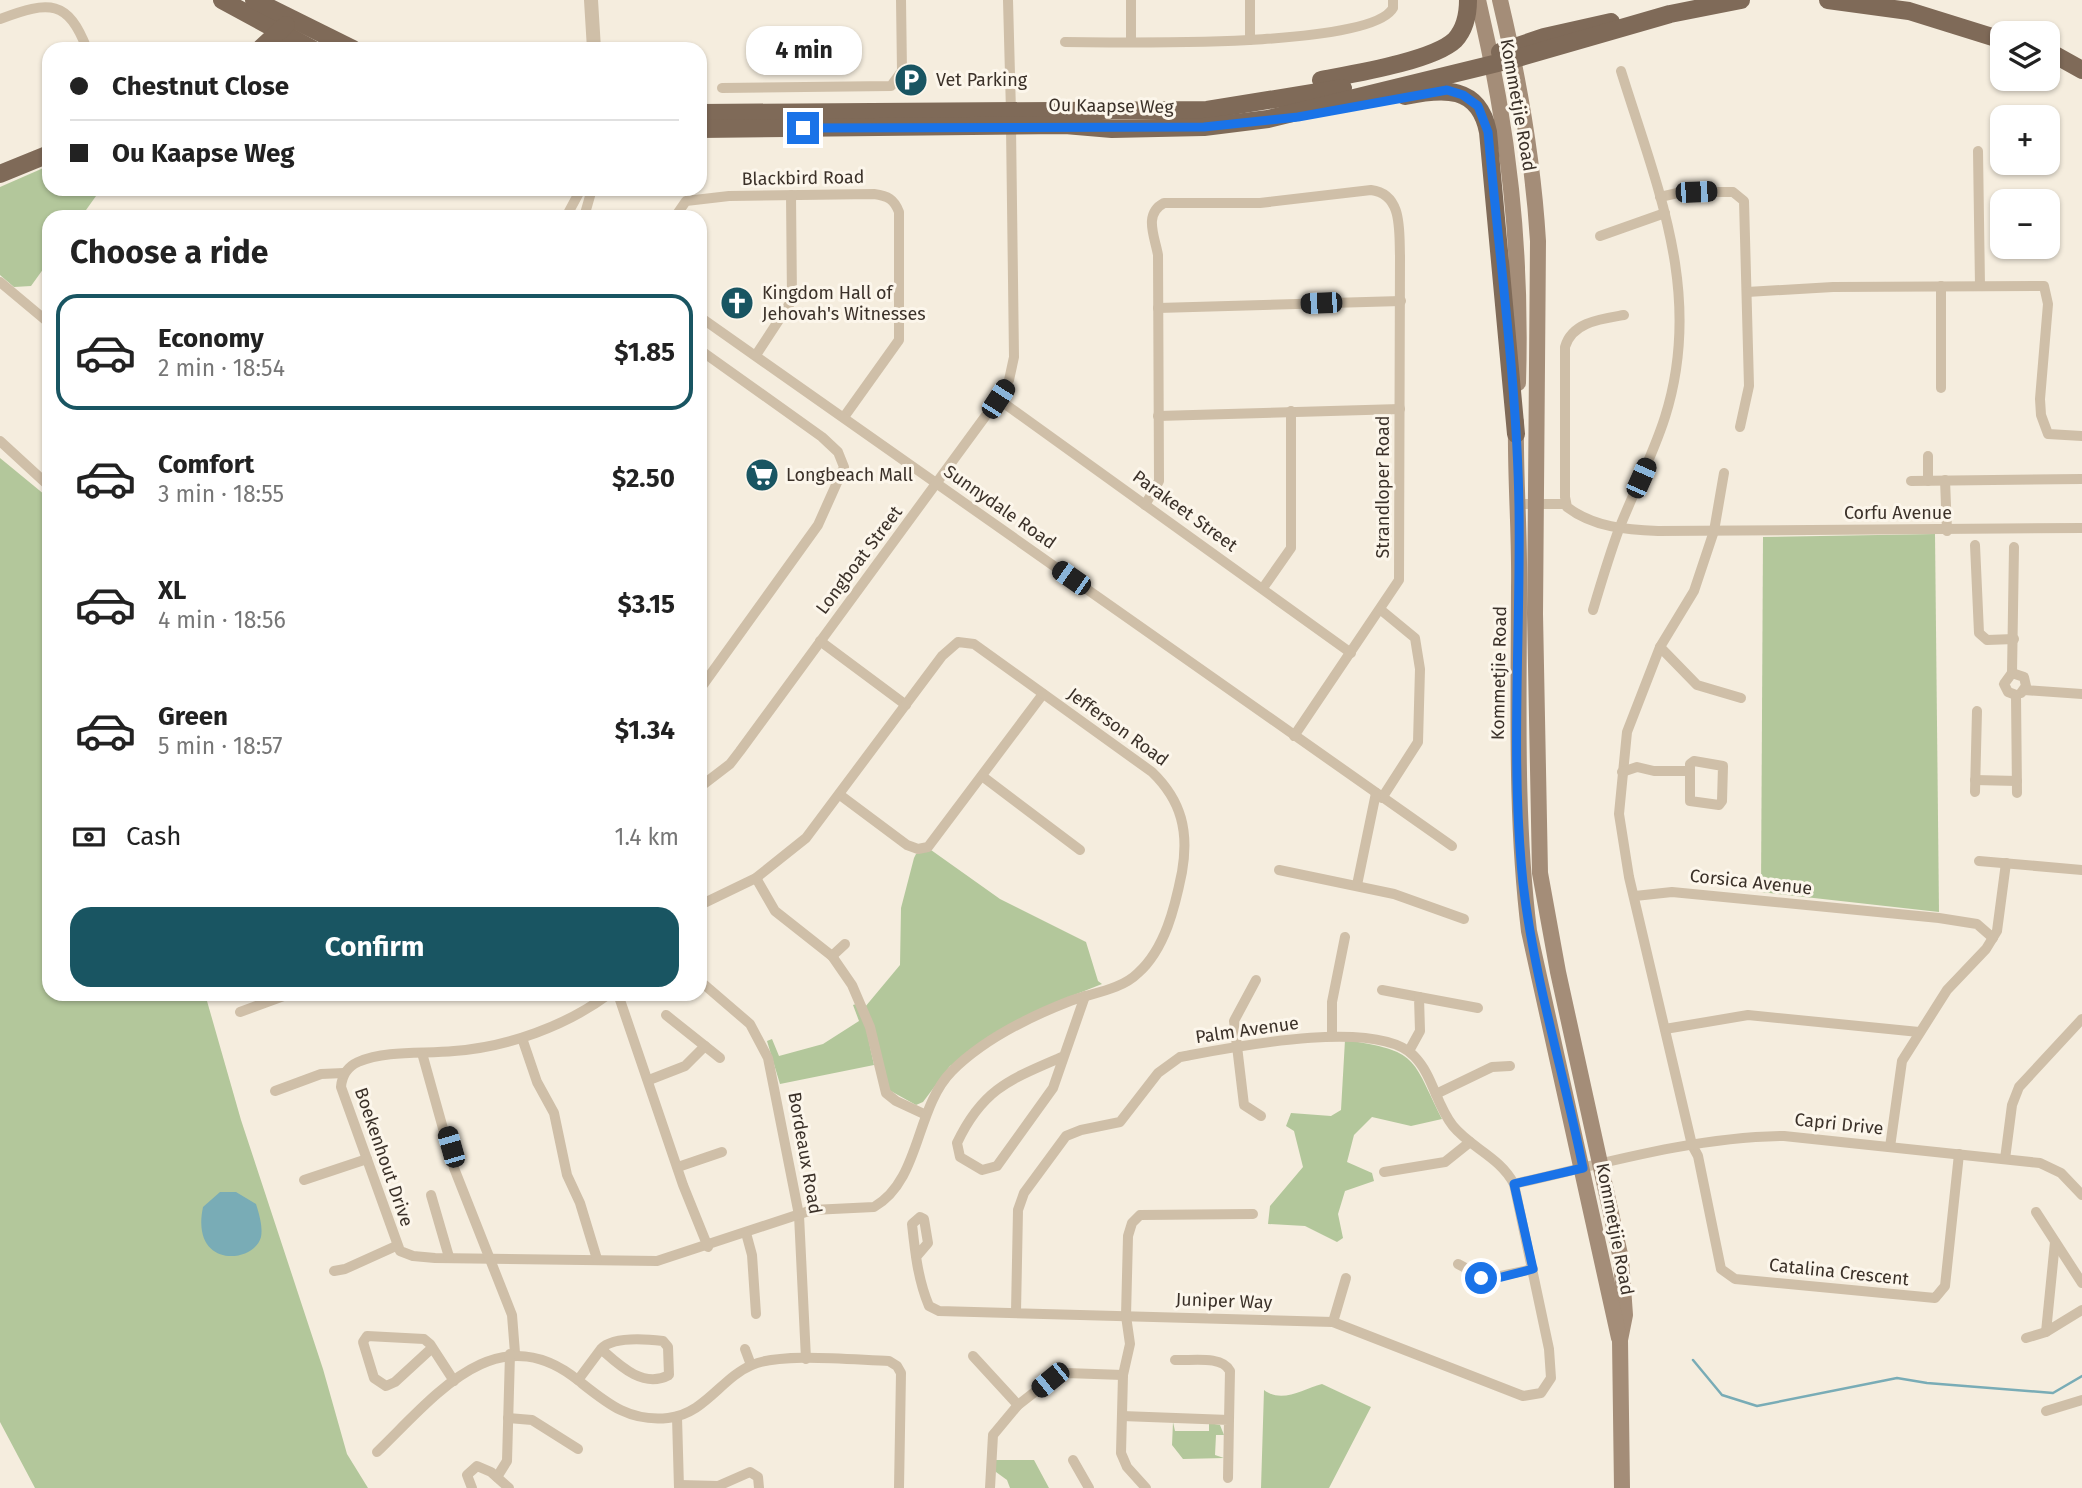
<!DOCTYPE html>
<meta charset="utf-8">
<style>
:root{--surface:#fff;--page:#f2f2f2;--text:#222;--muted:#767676;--line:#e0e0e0;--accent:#195562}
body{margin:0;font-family:"Fira Sans",sans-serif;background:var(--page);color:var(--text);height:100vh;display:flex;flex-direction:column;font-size:26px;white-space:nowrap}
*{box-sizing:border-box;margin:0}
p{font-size:23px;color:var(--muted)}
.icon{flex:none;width:38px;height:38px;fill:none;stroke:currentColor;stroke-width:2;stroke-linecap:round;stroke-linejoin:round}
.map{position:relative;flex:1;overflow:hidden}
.details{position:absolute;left:42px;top:210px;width:665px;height:791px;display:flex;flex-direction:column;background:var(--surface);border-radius:21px;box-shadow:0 2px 5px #0004}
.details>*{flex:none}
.hud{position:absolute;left:42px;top:42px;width:665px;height:154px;border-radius:21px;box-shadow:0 2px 5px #0004;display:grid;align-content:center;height:154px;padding:0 28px;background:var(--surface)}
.fabs{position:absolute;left:1990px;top:21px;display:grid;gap:14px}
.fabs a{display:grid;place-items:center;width:70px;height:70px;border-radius:14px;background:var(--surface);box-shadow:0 2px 5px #0004;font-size:35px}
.end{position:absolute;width:32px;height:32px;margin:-16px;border:9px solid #1a73e8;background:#fff;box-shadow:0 0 0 4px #fff}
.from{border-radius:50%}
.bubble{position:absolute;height:49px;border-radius:21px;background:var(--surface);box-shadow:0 2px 5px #0004;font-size:23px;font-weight:700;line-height:49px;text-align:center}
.car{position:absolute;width:21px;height:42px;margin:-21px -10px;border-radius:9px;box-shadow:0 0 5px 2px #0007;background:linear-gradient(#222 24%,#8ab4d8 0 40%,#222 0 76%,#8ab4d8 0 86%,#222 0)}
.hud b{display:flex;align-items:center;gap:24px;height:66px;font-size:26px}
.hud b+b{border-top:2px solid var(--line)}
.hud i{width:18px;height:18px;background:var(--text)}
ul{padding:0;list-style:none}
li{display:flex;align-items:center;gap:21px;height:116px;margin:0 14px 10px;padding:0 14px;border:4px solid transparent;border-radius:21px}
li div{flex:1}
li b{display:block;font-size:26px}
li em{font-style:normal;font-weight:700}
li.selected{border-color:var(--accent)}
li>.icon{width:63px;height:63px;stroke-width:1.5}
h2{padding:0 28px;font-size:32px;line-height:84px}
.pay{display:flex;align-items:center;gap:18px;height:77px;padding:0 28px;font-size:26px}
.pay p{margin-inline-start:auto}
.action{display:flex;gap:14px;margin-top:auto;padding:14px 28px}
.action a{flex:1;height:80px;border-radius:21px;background:var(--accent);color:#fff;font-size:28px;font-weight:700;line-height:80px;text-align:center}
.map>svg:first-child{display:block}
</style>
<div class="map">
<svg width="2082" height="1488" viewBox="0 0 2082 1488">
<rect width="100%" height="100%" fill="#f5edde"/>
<g fill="#b3c79b">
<polygon points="48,166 49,189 101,189 81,217 49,217 49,261 31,286 14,287 0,275 0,187"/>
<polygon points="0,458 45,495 49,505 49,994 205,994 241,1120 323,1369 347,1454 368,1488 35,1488 0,1422"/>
<polygon points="1935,534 1939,912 1761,892 1763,537"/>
<polygon points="931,850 1000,899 1086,942 1098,981 1102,984 1064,999 950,1066 923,1102 916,1105 889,1090 865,1007 900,965 901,908 914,858 916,854"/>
<polygon points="856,1004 866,1028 874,1065 780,1084 767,1041 772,1039 779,1056 823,1044 859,1021 853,1005"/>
<path d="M1345 1040C1419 1051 1411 1057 1442 1119L1411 1126 1372 1117 1354 1135 1347 1162 1372 1173 1374 1181 1345 1191 1338 1214 1343 1238 1337 1242 1305 1226 1268 1224 1270 1206 1303 1167 1294 1131 1286 1126 1291 1113 1331 1116 1341 1110Z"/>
<path d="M1322 1384 1371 1407 1329 1488H1261L1264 1390C1282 1404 1303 1389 1322 1384Z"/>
<polygon points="1173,1422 1175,1431 1209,1431 1209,1423 1220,1425 1224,1435 1216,1435 1215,1455 1224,1458 1183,1459 1172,1445"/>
<polygon points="994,1460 1034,1460 1049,1488 1010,1488 1007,1480 996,1472"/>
</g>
<path fill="#79acb6" d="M220 1192H236L256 1204C259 1214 263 1226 261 1237 254 1264 190 1269 203 1207Z"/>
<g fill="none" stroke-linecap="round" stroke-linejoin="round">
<polyline stroke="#79acb6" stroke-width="2.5" points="1693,1360 1722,1395 1757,1406 1897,1378 1927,1383 2053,1393 2082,1376"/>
<g stroke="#cfbfa8" stroke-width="10">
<polyline points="1008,0 1011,112"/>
<polyline points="1131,0 1131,42"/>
<polyline points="1250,0 1250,40"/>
<path d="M0 19C50 0 68 0 87 49"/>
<path d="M1065 42C1118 42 1371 49 1393 8V0"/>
<polyline points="722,88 891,86 902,71 901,0"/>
<polyline points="1978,151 1980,286"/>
<polyline points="1660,197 1682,192 1733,192 1744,201 1749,386 1740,427"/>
<polyline points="566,217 581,189"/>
<polyline points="584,217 592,189"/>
<path d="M675 217 686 201 729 196 874 194C888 196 894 199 899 212V340L844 417"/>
<polyline points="1600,236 1665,213"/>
<polyline points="0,282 49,323"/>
<polyline points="1941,286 1941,388"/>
<polyline points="1747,292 1833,287 2044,286 2048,304 2040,399 2041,415 2048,434 2082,436"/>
<polyline points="1158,308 1401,301"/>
<path d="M1624 315C1601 319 1572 322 1565 347V497L1567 507C1593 527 1627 530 1658 531L2082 528"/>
<polyline points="700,317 1452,846"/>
<polyline points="700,350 822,437 838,452 844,467 818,525 700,689"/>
<polyline points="756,355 792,300 791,195"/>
<polyline points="998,399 1351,653"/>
<polyline points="1158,416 1400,409"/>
<polyline points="0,441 49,486"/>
<polyline points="1724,473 1714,531 1694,591 1660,647 1627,732 1619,814 1629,877 1692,1145 1698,1156 1721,1269 1735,1279 1935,1298 1945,1286 1959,1154"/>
<polyline points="1945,480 1947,531"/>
<polyline points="1911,481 2082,479"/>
<polyline points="1928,481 1928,456"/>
<polyline points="1519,504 1566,504"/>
<path d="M1145 505 1159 481 1158 255C1155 237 1143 214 1164 203H1260L1371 190C1403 194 1399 231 1400 256L1399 580 1294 736"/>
<polyline points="1975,545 1979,633 1987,640 2014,639"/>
<polyline points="1263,588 1291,548 1291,411"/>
<polyline points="1381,610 1415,638 1420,669 1418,742 1382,798"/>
<path d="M1593 610C1601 583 1609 556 1619 529 1634 491 1653 455 1665 417 1704 294 1657 187 1621 71"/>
<polyline points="820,641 906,705"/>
<polyline points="1660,647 1697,685 1741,698"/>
<polyline points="2012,673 2014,547"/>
<polyline points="2012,673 2024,677 2026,686 2021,693"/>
<polyline points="2012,673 2004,684 2008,692 2016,695"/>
<polyline points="2024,690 2082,694"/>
<polyline points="2016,695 2017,793"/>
<polygon points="1694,761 1723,766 1722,801 1719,805 1690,801 1690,764"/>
<polyline points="1622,772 1637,767 1654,771 1689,771"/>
<polyline points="982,776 1080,850"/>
<polyline points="1975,780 2017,781"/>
<polyline points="700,787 730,764 740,751 998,399 1009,380 1014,357 1011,127"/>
<polyline points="1975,792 1977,711"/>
<polyline points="840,795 907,845 918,849 928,847 1043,694"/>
<polyline points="1979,861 2082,870"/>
<polyline points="1279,870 1394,894 1464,919"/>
<polyline points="756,878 775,911 832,956 852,985 870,1027 886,1093 896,1101 924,1114"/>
<polyline points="1357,885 1376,793"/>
<polyline points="1635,896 1672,892 1939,918 1977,924 1993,938"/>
<polyline points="832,956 845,944"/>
<polyline points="1256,980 1234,1021 1244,1105 1261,1116"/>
<polyline points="700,981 750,1024 768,1058 799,1215 806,1359"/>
<polyline points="1382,990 1419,997 1420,1031 1409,1051"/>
<path d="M609 994C566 1026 508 1047 454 1051 423 1054 387 1050 358 1062 347 1067 342 1075 341 1087L400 1251 413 1256 435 1258 657 1261 812 1210 874 1207C921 1180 915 1108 952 1071 983 1040 1029 1017 1070 1001 1092 993 1121 990 1138 973 1165 949 1175 907 1182 872 1189 832 1182 801 1152 772L974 644 958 642 942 656 806 838 756 878 700 905"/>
<polyline points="618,994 683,1185 708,1247"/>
<polyline points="1419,997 1478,1008"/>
<polyline points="240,1012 289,994"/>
<polyline points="666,1015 720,1058"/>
<polyline points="1665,1029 1748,1015 1919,1032"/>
<polyline points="1332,1035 1332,1002 1345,937"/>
<polyline points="522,1038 537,1082 554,1113 567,1175 580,1203 597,1259"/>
<polyline points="422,1053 454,1168 512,1315 515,1353"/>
<path d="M1064 1056C1011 1079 983 1088 957 1143L960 1157 982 1170 997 1166 1053 1088 1085 996"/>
<polyline points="649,1080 685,1066 705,1046"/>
<polyline points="275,1091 321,1074 344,1073"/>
<polyline points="1436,1094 1492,1067 1510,1066"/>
<polyline points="1890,1147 1902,1061 1947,990 1986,949 1997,931 2006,863"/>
<polyline points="2005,1159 2012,1105 2019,1087 2082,1019"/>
<polyline points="678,1167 722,1152"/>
<polyline points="1384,1172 1445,1162 1470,1142"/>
<polyline points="304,1180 367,1159"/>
<path d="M1514 1184C1602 1164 1693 1137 1784 1136L2040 1163 2061 1173 2082 1195"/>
<polyline points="431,1195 449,1257"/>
<polyline points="2036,1212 2082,1283"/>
<polyline points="746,1233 752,1255 756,1314"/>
<path d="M916 1257 928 1243 924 1219 920 1217 912 1224C915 1252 918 1280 929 1306L939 1311 1333 1322 1523 1396 1541 1393 1551 1378 1549 1349 1514 1184C1500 1157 1471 1148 1453 1126 1436 1105 1433 1075 1414 1056 1377 1017 1229 1048 1180 1057L1158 1073 1120 1122 1081 1130 1066 1136 1024 1193 1018 1210 1016 1312"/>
<polyline points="1458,1264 1486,1279 1533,1269"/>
<polyline points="334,1271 345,1269 396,1246"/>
<polyline points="1333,1322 1346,1278"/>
<polyline points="2046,1332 2055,1242"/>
<polyline points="2026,1338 2046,1332 2082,1310"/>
<polyline points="432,1348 395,1382 386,1386 374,1378 363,1342 367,1336 424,1339 430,1344 454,1381"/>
<polyline points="745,1349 751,1365"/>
<polyline points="973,1356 1018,1405"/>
<path d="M1175 1360C1191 1361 1222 1355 1230 1371L1229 1420"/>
<path d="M578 1380 601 1349C613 1336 646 1339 663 1341L668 1347 669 1375C643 1389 619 1365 601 1349"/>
<polyline points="2046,1411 2082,1400"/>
<polyline points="1122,1416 1229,1420 1228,1478"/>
<polyline points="677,1417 679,1488"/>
<polyline points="508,1418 532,1420 578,1449"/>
<path d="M377 1452C435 1396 497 1314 579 1381 608 1404 629 1422 668 1418 705 1414 721 1378 752 1365 781 1352 855 1360 889 1361L897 1366 901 1373 899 1488"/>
<polyline points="1073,1460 1089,1488"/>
<polyline points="497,1477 507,1461 510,1354"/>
<polyline points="680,1485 718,1486 750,1472 758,1477 759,1488"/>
<polyline points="472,1488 467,1475 477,1466 491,1472 509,1488"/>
<polyline points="990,1488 993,1435 1018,1405 1050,1380 1066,1373 1123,1375"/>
<polyline points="1146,1488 1127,1467 1121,1453 1123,1375 1130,1344 1126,1316 1128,1236 1132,1223 1140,1215 1253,1214"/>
</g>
<polyline stroke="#cfbfa8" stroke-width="14" points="591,0 594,49"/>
<g stroke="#a48d78" stroke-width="16">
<path d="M1478 0C1509 129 1522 250 1518 383"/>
<path d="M1500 0C1519 80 1533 159 1538 241L1535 614 1540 873 1558 972 1621 1259 1625 1315 1620 1340 1622 1488"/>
<path d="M1516 422C1515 478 1520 533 1519 588 1519 703 1515 816 1529 931L1619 1338"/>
</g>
<g stroke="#7f6a58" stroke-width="18">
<polyline points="222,0 312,49"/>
<polyline points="254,0 353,49"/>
<polyline points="1828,0 1909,11 2002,40"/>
<polyline points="260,49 286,25"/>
<polyline points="2048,51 2082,70"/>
<polyline points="1500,52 1544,37 1611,22"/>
<path d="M1321 80C1352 74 1433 61 1455 40 1465 29 1468 15 1468 0"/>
<path d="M1405 96C1443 88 1479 85 1488 132L1516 434"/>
<polyline points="700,113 1207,110 1343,88"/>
<polyline points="700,129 1065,125 1112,129 1204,127 1268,119 1514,59 1670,14 1741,0"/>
<polyline points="0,174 49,154"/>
</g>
</g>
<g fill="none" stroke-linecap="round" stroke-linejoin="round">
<path stroke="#1a73e8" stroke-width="9" d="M803 128 1204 127 1298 117 1447 90 1463 95 1478 106 1488 132C1499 256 1517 382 1519 507 1521 632 1510 758 1523 883 1534 979 1564 1073 1583 1168L1514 1184 1533 1269 1494 1279 1481 1278"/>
</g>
<defs>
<symbol id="parking-disc" viewBox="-11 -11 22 22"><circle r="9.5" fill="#195562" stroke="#fcf6eb"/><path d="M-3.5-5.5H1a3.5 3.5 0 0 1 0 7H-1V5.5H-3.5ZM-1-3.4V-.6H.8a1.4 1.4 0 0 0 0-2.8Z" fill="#fff"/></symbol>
<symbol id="church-disc" viewBox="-11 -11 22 22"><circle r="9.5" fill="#195562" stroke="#fcf6eb"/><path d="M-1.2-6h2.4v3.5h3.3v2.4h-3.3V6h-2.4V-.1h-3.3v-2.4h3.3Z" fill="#fff"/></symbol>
<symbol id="supermarket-disc" viewBox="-11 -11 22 22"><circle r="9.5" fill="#195562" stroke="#fcf6eb"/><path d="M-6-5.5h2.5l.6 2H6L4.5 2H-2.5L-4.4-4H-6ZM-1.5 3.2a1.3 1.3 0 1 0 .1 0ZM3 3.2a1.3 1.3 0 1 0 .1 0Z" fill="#fff"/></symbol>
</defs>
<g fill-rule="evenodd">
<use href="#parking-disc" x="892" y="61" width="38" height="38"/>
<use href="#church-disc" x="718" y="284" width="38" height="38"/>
<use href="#supermarket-disc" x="743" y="456" width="38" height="38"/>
</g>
<g text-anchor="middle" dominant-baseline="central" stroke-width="6" stroke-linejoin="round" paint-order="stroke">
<g font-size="18" fill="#3b3129" stroke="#fcf6eb" text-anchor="start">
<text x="936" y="80">Vet Parking</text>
<text x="762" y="293">Kingdom Hall of<tspan x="762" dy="21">Jehovah's Witnesses</tspan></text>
<text x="786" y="475">Longbeach Mall</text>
</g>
<g font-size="18" fill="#3b3129" stroke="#fcf6eb">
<text transform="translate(1518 105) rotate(80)">Kommetjie Road</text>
<text transform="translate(1111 106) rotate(1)">Ou Kaapse Weg</text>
<text transform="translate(803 178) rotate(-1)">Blackbird Road</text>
<text transform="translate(1383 487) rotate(-90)">Strandloper Road</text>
<text transform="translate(1000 507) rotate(35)">Sunnydale Road</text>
<text transform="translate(1185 511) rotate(36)">Parakeet Street</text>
<text x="1898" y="513">Corfu Avenue</text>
<text transform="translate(859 560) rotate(-53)">Longboat Street</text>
<text transform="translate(1499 673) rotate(-89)">Kommetjie Road</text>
<text transform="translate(1118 727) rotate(36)">Jefferson Road</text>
<text transform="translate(1751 882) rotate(6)">Corsica Avenue</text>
<text transform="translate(1247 1030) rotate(-8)">Palm Avenue</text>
<text transform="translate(1839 1124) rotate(6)">Capri Drive</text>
<text transform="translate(805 1153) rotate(80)">Bordeaux Road</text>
<text transform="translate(384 1157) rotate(71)">Boekenhout Drive</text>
<text transform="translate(1615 1229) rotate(79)">Kommetjie Road</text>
<text transform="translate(1839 1272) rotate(6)">Catalina Crescent</text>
<text transform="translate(1224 1301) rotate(2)">Juniper Way</text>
</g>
</g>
</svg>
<div class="fabs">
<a><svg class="icon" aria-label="layers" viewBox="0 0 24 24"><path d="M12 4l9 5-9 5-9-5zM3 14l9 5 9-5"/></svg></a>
<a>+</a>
<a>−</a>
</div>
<i class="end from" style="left:1481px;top:1278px"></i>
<i class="end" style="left:803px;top:128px"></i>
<div class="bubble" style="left:746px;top:26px;width:116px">4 min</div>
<i class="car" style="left:1696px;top:192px;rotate:88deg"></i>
<i class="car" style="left:1321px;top:303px;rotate:268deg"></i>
<i class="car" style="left:998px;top:399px;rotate:33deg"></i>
<i class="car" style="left:1641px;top:478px;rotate:24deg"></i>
<i class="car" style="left:1071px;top:578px;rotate:305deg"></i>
<i class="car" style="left:451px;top:1147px;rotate:344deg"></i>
<i class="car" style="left:1050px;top:1380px;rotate:231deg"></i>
<div class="hud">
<b><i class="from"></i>Chestnut Close</b>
<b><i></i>Ou Kaapse Weg</b>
</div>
<section class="details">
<h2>Choose a ride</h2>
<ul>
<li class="selected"><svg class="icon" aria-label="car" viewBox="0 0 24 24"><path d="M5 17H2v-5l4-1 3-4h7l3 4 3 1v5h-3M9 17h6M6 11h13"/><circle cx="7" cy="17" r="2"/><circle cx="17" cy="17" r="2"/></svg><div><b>Economy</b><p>2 min · 18:54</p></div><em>$1.85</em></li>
<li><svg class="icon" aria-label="car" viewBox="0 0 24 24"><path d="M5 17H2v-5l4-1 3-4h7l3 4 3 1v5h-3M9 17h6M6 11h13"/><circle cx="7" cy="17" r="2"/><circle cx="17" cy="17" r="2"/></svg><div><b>Comfort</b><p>3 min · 18:55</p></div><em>$2.50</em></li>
<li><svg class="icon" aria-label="car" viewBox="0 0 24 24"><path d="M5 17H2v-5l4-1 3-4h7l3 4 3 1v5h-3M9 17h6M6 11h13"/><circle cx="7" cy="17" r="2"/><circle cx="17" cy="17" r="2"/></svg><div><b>XL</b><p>4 min · 18:56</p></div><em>$3.15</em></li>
<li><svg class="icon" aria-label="car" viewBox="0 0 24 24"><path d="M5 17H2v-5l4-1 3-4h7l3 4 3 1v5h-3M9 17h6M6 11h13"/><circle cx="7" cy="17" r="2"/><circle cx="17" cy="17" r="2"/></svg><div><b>Green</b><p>5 min · 18:57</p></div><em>$1.34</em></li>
</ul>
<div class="pay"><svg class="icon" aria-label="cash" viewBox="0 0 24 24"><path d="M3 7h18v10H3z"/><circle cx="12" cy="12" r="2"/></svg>Cash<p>1.4 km</p></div>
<div class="action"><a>Confirm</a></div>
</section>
</div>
